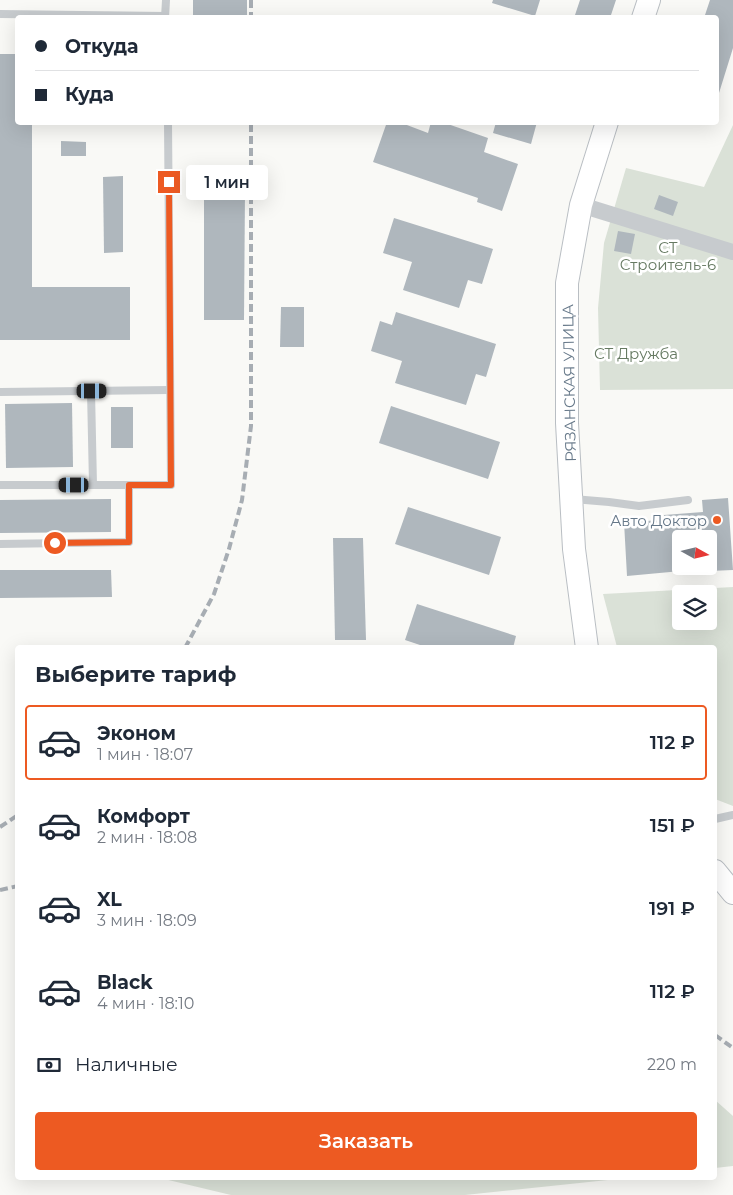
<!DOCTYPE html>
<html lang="ru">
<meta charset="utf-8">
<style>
:root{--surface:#fff;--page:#f2f2f3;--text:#1f2937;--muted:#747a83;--line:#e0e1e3;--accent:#ed5a22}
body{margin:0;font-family:Montserrat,sans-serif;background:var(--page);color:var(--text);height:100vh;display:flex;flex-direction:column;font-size:19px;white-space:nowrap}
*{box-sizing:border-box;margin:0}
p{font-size:16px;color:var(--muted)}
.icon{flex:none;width:28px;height:28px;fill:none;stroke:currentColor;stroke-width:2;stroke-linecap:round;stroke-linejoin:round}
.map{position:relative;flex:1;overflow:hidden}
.drawer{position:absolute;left:15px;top:645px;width:702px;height:535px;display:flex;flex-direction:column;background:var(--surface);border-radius:5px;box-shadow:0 5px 20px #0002}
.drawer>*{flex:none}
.top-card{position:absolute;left:15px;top:15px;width:704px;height:110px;border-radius:5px;box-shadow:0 5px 20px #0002;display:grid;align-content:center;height:110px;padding:0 20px;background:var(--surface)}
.needle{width:32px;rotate:98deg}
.tools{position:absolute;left:672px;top:530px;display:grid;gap:10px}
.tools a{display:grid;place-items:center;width:45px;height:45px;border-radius:5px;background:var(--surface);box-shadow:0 5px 20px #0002;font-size:25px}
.end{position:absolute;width:22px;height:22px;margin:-11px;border:6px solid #ed5a22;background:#fff;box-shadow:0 0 0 2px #fff}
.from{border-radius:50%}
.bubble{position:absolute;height:35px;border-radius:5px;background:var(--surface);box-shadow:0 5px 20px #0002;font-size:16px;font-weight:600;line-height:35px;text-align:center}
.car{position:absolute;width:15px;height:30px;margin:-15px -8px;border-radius:6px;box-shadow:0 0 4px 1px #0007;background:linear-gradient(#222 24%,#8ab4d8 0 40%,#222 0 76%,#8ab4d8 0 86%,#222 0)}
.top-card b{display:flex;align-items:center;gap:18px;height:48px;font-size:19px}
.top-card b+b{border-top:1px solid var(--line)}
.top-card i{width:12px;height:12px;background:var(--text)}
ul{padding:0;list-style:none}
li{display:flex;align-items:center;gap:15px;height:75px;margin:0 10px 8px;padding:0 10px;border:2px solid transparent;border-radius:5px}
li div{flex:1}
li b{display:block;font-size:19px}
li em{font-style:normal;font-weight:600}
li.selected{border-color:var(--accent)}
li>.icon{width:45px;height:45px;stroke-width:1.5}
h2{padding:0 20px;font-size:22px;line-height:60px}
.pay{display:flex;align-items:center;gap:12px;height:55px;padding:0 20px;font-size:19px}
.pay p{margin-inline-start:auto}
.button{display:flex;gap:10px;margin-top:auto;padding:10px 20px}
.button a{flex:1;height:58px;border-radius:5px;background:var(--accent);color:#fff;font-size:20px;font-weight:600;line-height:58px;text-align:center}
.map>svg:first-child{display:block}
</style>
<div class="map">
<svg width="733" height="1195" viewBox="0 0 733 1195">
<rect width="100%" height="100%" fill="#f9f9f6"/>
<g fill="#dae1d7" fill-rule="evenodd">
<polygon points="733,125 733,389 600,390 598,308 604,243 626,168 704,187"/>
<path d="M733 587V806L715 799V648L617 647 603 594ZM681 594H709V621H681Z"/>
<polygon points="715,1100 733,1116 733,1166 715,1168"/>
<polygon points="160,1178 627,1178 465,1195 231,1195"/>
</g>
<g fill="#afb7bd">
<rect x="193" y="0" width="54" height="18"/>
<polygon points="493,0 540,0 535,16 492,3"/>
<polygon points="580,0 616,0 610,18 574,18"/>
<polygon points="710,0 733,0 733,48 719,93 716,92 716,18 704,18"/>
<polygon points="0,54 18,54 18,122 32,122 32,287 130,287 130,340 0,340"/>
<polygon points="387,122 399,122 428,133 431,122 442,122 488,138 484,152 518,164 502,211 477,202 478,198 373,162"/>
<polygon points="496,122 537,122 531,144 493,133"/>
<polygon points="61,141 86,142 86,156 61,156"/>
<polygon points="123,176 123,252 104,253 103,177"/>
<polygon points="204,191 245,191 244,320 204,320"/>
<polygon points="659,195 678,202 673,216 654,209"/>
<polygon points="394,218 493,249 482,284 468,280 459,308 403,290 412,262 383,253"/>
<polygon points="618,231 635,234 631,254 614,251"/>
<polygon points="281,307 304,307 304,347 280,347"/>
<polygon points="396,312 496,344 486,377 476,374 466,405 395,383 402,361 371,351 380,321 392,325"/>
<polygon points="72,403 73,467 6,468 5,404"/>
<polygon points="391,406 500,442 488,479 379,443"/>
<rect x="111" y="407" width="22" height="41"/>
<polygon points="728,498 733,570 709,571 709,539 681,539 681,571 627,576 624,522 664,520 664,515 703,512 702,500"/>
<polygon points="111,499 111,532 0,533 0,500"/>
<polygon points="408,507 501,537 489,575 395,544"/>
<polygon points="333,538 363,538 366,640 335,640"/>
<polygon points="0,570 111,570 112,597 0,598"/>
<polygon points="417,604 516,636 513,648 429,648 405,640"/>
</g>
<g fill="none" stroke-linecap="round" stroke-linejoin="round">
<defs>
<g id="secondary">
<polyline points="643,18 649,0"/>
<polyline points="587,648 574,549 567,423 567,283 581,205 607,122"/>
<polyline points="715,871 733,893"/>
</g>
</defs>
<use href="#secondary" stroke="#b9bec3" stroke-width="24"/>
<g stroke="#c7cbce" stroke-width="8">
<polyline points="0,14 165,16"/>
<polyline points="165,18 166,0"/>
<polyline points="91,391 93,485"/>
<polyline points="0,392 169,390"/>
<path d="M0 485H171C169 364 170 243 168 122"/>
<polyline points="573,499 609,502 639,506 688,500"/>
<polyline points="0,544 129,542 129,485"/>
<polyline points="715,819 733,815"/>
</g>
<polyline stroke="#c7cbce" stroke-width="16" points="581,205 733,252"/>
<use href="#secondary" stroke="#fff" stroke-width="22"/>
<g stroke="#a7adb3" stroke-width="4" stroke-dasharray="8 4" stroke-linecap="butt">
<polyline points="251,0 251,18"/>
<polyline points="185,648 214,594 229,549 242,500 251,426 251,122"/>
<polyline points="0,827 18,815"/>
<polyline points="0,890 18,886"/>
<polyline points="715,1035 733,1048"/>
</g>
</g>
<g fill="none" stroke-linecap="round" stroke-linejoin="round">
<path stroke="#ed5a22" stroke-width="6" d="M55 543 129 542V485H171C170 384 170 283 169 182"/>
</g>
<circle fill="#ed5a22" stroke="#fff" stroke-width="2" cx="717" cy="520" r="5"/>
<g text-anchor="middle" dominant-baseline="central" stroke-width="5" stroke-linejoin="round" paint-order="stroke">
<g font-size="15" fill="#667a62" stroke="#fff">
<text x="668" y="247">СТ<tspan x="668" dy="17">Строитель-6</tspan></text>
<text x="636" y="353">СТ Дружба</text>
</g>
<g font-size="15" fill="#667889" stroke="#fff">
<text transform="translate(569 383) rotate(-91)">РЯЗАНСКАЯ УЛИЦА</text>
</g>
<g font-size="15" fill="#667889" stroke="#fff" text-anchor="end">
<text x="707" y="520">Авто Доктор</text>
</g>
</g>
</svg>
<div class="tools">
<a><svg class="needle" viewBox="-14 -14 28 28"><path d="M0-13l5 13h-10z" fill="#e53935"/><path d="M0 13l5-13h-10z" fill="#747a83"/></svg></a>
<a><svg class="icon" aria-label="layers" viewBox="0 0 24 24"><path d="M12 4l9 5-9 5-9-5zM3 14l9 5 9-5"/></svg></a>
</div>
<i class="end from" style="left:55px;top:543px"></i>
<i class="end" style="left:169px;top:182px"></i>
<div class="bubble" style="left:186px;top:165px;width:82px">1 мин</div>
<i class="car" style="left:92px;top:391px;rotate:90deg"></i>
<i class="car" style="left:74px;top:485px;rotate:270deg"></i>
<div class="top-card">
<b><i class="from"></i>Откуда</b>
<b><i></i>Куда</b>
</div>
<section class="drawer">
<h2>Выберите тариф</h2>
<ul>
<li class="selected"><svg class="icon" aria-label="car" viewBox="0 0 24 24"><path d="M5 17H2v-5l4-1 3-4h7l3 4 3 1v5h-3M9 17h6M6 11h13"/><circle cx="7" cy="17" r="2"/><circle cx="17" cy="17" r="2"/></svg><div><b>Эконом</b><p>1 мин · 18:07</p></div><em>112 ₽</em></li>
<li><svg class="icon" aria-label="car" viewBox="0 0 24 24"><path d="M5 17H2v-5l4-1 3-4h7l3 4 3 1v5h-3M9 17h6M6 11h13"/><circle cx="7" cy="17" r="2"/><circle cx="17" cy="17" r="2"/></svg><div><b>Комфорт</b><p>2 мин · 18:08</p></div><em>151 ₽</em></li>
<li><svg class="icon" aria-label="car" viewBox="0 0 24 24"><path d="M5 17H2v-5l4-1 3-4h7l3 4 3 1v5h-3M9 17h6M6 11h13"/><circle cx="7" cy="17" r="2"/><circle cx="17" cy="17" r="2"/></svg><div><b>XL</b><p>3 мин · 18:09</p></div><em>191 ₽</em></li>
<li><svg class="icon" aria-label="car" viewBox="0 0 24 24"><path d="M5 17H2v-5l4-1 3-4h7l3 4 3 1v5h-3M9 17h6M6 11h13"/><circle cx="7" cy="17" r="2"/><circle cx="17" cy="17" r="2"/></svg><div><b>Black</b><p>4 мин · 18:10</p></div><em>112 ₽</em></li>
</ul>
<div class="pay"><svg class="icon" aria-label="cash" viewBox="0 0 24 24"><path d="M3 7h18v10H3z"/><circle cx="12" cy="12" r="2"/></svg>Наличные<p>220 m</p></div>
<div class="button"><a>Заказать</a></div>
</section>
</div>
